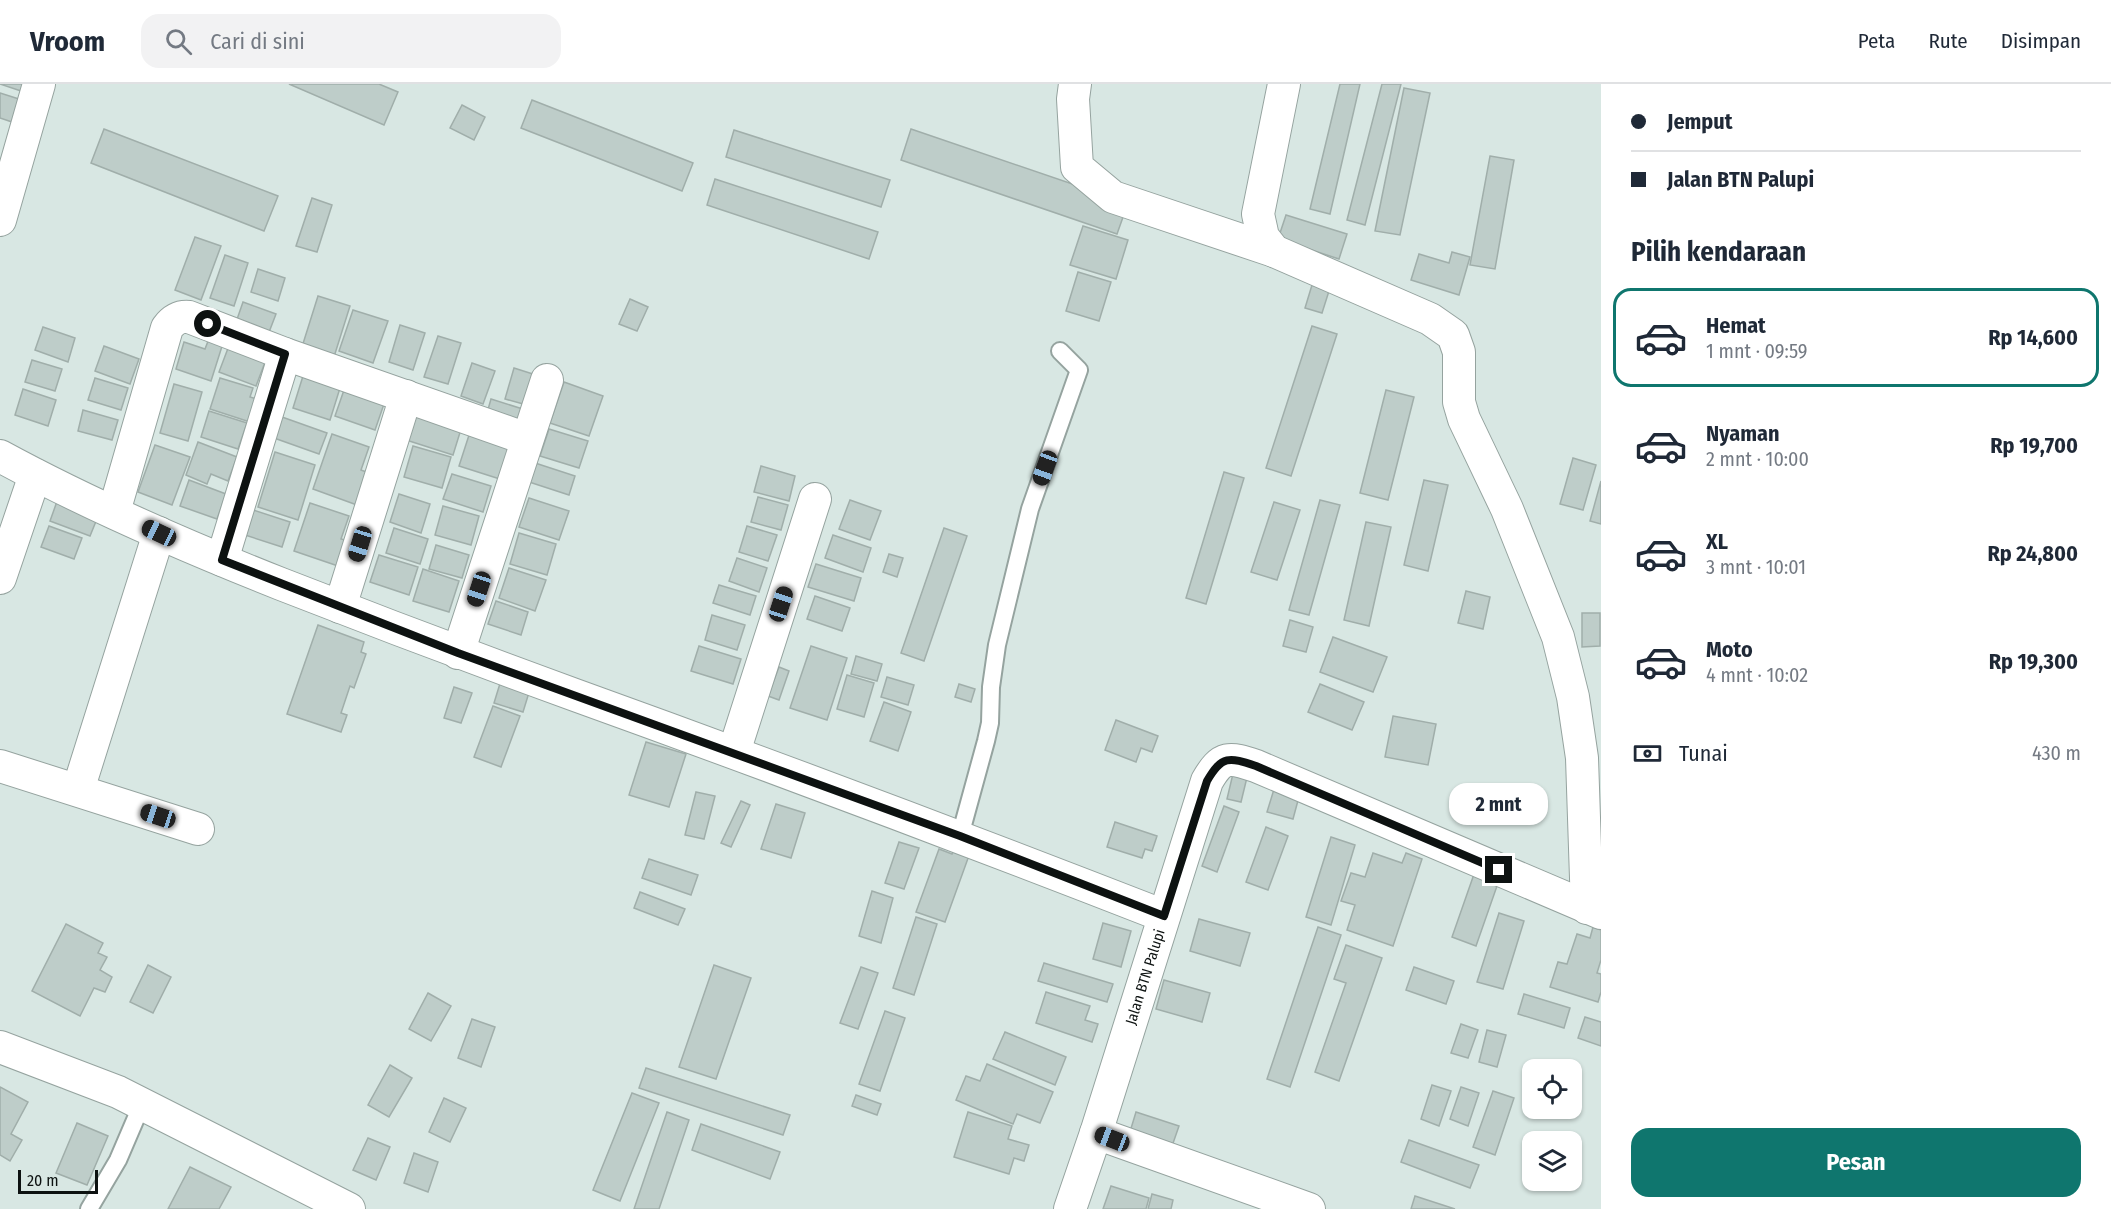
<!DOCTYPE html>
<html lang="id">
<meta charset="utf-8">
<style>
:root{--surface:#fff;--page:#f2f2f3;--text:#1f2937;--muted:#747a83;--line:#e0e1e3;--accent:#0f766e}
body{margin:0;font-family:"Fira Sans Condensed",sans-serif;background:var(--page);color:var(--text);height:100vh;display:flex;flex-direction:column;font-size:22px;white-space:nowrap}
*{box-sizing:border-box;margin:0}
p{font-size:20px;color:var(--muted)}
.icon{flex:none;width:33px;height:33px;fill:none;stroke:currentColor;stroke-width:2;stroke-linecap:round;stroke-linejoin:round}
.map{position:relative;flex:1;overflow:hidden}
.drawer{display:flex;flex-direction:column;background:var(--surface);width:510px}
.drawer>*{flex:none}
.top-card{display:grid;align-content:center;height:132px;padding:0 30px;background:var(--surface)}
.controls{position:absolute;left:1522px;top:975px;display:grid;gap:12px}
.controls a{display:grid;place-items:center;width:60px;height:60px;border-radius:12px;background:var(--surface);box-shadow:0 2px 4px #0004;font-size:30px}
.scale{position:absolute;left:18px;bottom:15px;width:80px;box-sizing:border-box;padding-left:6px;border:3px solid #0d1211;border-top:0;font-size:16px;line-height:21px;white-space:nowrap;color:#0d1211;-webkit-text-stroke:4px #d8e7e3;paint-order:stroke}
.end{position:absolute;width:27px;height:27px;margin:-14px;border:8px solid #0d1211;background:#fff;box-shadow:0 0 0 3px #fff}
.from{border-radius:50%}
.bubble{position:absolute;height:42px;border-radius:18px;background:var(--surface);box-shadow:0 2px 4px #0004;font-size:20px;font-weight:700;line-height:42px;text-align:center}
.car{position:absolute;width:18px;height:36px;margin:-18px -9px;border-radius:8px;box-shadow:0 0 4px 2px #0007;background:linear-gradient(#222 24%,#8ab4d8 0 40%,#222 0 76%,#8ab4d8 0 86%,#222 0)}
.top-card b{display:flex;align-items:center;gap:21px;height:57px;font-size:22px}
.top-card b+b{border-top:2px solid var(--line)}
.top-card i{width:15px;height:15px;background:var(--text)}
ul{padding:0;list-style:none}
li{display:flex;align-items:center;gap:18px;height:99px;margin:0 12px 9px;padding:0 18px;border:3px solid transparent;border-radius:18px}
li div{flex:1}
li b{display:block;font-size:22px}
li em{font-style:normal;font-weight:700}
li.active{border-color:var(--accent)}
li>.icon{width:54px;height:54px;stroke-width:1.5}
h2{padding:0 30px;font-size:27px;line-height:72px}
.pay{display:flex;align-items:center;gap:15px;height:66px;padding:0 30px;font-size:22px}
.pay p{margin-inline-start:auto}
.action{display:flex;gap:12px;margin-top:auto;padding:12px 30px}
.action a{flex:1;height:69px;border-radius:18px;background:var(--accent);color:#fff;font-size:24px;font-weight:700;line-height:69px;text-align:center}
header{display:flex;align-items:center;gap:36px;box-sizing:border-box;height:84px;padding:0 30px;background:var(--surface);border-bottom:2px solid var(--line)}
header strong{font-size:28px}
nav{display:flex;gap:33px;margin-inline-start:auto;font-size:21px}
.search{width:420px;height:54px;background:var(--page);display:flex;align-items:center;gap:15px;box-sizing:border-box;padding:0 21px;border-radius:18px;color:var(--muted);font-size:22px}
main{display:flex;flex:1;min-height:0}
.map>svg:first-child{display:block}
</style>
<header>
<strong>Vroom</strong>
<div class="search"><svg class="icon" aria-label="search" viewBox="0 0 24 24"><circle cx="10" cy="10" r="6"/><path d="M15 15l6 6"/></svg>Cari di sini</div>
<nav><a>Peta</a><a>Rute</a><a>Disimpan</a></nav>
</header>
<main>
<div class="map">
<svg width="1601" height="1125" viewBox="0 0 1601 1125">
<rect width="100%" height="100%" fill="#d8e7e3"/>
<g fill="#becdc9" stroke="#a0aeaa" stroke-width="1.5">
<polygon points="0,0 26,0 24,8"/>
<polygon points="289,0 379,0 398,8 384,41"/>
<polygon points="1340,0 1360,0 1330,130 1310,125"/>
<polygon points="1382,0 1401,0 1365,141 1347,136"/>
<polygon points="1404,4 1430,9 1400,151 1375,147"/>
<polygon points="0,9 19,15 12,38 0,34"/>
<polygon points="532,16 693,79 682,107 521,44"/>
<polygon points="462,21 485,33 474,56 450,44"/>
<polygon points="104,45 278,112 264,147 91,79"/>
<polygon points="911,45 1128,119 1117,150 901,76"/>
<polygon points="734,46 890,96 881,123 726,73"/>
<polygon points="1490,72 1514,76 1495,185 1470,181"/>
<polygon points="715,95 878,148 869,175 707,121"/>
<polygon points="312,114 332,121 317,168 296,162"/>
<polygon points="1286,131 1347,150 1339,175 1278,155"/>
<polygon points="1083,142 1128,156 1116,195 1070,181"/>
<polygon points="195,153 221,162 201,216 175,206"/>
<polygon points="1452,168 1470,173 1459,211 1411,196 1419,170 1449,179"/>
<polygon points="225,171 248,179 234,222 210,214"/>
<polygon points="258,185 285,194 278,217 251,208"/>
<polygon points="1078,188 1111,198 1099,237 1066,227"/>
<polygon points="1312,201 1329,207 1322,229 1305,224"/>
<polygon points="318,212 350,222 333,276 301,266"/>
<polygon points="630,215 648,223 637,247 619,240"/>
<polygon points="243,218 276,230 266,256 234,244"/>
<polygon points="353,226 388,237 373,279 339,267"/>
<polygon points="400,241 425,249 413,286 389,278"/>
<polygon points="1312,242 1337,250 1291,392 1266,384"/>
<polygon points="43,243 75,254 68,278 35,266"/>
<polygon points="210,252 224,256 211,297 176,285 184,258 205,265"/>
<polygon points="438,252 461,259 448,300 424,293"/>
<polygon points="230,259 267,273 256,302 219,288"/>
<polygon points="104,262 139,275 130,300 95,287"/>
<polygon points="32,276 62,285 55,307 25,298"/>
<polygon points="472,279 495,287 483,320 461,312"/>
<polygon points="514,284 536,291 527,321 505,315"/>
<polygon points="303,292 340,304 330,336 293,324"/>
<polygon points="95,294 128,304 121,326 88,316"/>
<polygon points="220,294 253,304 250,313 260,316 253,339 210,325"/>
<polygon points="564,298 603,312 589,352 550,339"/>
<polygon points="174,300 202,308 188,357 160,349"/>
<polygon points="23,305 56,316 48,342 15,331"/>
<polygon points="344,306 384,320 375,346 335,332"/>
<polygon points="1386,306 1414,313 1388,416 1360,409"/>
<polygon points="491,315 526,326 522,340 487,329"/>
<polygon points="412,325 462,342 453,371 403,355"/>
<polygon points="83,326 118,336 112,356 78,347"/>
<polygon points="209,327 247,339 238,365 201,353"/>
<polygon points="282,333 327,349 319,370 274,354"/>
<polygon points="471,345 515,359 503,396 459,382"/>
<polygon points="549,345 588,357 579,384 540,372"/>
<polygon points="332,350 369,363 361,386 369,389 357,421 313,405"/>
<polygon points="198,358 237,373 228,397 211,390 207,400 186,391"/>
<polygon points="155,361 190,373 172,421 138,408"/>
<polygon points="413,362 451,373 442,404 404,393"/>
<polygon points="275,368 315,381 298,436 258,423"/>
<polygon points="1573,374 1596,381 1583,426 1560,420"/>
<polygon points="529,377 575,392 569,411 523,396"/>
<polygon points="761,382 795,392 789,417 754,408"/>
<polygon points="1224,388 1244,394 1206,520 1186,514"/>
<polygon points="452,390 491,402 483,428 443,415"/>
<polygon points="189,396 226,410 217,435 180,422"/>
<polygon points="1424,396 1448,401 1428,487 1404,481"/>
<polygon points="1601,397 1601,440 1590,437"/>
<polygon points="60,409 101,425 90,452 50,437"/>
<polygon points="399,410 430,420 421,449 390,438"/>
<polygon points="758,413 788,421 781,446 751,438"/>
<polygon points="529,414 569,427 559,456 519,443"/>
<polygon points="850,416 881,427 870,456 839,445"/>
<polygon points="1320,416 1340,421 1309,531 1289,526"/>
<polygon points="1274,418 1300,426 1277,496 1251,488"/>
<polygon points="310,419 349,432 341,455 350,457 341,483 294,467"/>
<polygon points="443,422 479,432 471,461 435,451"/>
<polygon points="253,426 290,438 282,463 245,451"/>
<polygon points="1366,438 1391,443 1369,542 1344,536"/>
<polygon points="49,442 82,454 74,475 41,463"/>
<polygon points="747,442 777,451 768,477 739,468"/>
<polygon points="394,444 428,455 420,480 386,469"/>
<polygon points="944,444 967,452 924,577 901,569"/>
<polygon points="519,449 556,460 547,491 510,480"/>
<polygon points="833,451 871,464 863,488 825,474"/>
<polygon points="436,461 469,471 462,494 429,485"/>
<polygon points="889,470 903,474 897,493 883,488"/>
<polygon points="379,471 418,483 409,511 370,498"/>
<polygon points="737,474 767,484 759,508 729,497"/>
<polygon points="816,480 861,494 854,517 808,503"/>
<polygon points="509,484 546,496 535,527 499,514"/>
<polygon points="423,485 459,497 449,528 413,517"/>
<polygon points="719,501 756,512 750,531 713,519"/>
<polygon points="1466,507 1490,513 1483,545 1458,539"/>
<polygon points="815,512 850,524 842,547 807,535"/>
<polygon points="496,517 528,528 521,551 488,540"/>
<polygon points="1582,529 1600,529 1600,562 1582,563"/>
<polygon points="712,531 745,541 737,566 705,556"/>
<polygon points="1290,536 1313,543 1306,568 1283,562"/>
<polygon points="318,541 364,558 361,568 366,570 354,604 350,602 341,629 347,631 341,648 287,630"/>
<polygon points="1333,553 1387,573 1373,608 1320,588"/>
<polygon points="699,562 741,575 733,600 691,587"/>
<polygon points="811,562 847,574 827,636 790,624"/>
<polygon points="856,572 882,580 877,597 851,590"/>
<polygon points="779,583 789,587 779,616 768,612"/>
<polygon points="847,591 874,599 864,633 837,625"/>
<polygon points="502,593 531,602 523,628 494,619"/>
<polygon points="887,593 914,601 908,621 881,613"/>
<polygon points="959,600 975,605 971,618 955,613"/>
<polygon points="1320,600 1364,618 1352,646 1308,628"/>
<polygon points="454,603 472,609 461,639 444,634"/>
<polygon points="884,618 911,628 898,667 870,657"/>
<polygon points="493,622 520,632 501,683 474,673"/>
<polygon points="1393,632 1436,640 1428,681 1385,673"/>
<polygon points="1116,636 1158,652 1152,668 1141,664 1136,678 1105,666"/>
<polygon points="646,658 686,670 669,723 629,711"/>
<polygon points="1236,677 1250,681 1241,718 1227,715"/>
<polygon points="1275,702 1300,709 1293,735 1267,728"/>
<polygon points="696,708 715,712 704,755 685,751"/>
<polygon points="741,717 750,721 731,763 721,759"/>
<polygon points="776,720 805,729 791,774 761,765"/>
<polygon points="1224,722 1239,728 1217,788 1202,782"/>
<polygon points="1115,738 1157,752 1152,767 1145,765 1142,774 1107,763"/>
<polygon points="1266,743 1288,752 1268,806 1246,798"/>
<polygon points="1331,753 1355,761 1331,841 1306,833"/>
<polygon points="899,758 919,764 904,805 885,799"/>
<polygon points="956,761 971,766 945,838 916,828 939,765 952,770"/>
<polygon points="1373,769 1402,779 1406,769 1422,775 1393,862 1347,846 1355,821 1341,817 1351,789 1365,793"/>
<polygon points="1480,773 1504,782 1476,862 1452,853"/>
<polygon points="649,775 698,791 691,811 642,794"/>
<polygon points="872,807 893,814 881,859 859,852"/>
<polygon points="640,808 685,825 678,841 634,824"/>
<polygon points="1499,829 1524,837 1503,905 1477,898"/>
<polygon points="916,833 937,840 914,911 893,904"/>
<polygon points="1199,835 1250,849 1240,882 1190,867"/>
<polygon points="1103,839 1131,847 1121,883 1093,875"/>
<polygon points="66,840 103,859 98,869 107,873 100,886 112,893 105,908 94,904 80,932 32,907"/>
<polygon points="1318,843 1341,851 1290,1003 1267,995"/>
<polygon points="1593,843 1601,846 1601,876 1597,889 1601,890 1601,908 1598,918 1550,903 1558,878 1567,880 1577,850 1590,854"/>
<polygon points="1346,861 1382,874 1339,997 1315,988 1346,899 1334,895"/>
<polygon points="1044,879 1113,900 1107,918 1038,897"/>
<polygon points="148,881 171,893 153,929 130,918"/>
<polygon points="714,881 751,894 716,995 679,983"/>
<polygon points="861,883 878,889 858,945 840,939"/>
<polygon points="1414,883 1454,897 1446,920 1406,906"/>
<polygon points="1164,896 1210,909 1202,938 1156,925"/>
<polygon points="1046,908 1090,922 1085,936 1098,940 1092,958 1036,939"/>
<polygon points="428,909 451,922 431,957 409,945"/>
<polygon points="1524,910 1570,924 1564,944 1518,930"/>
<polygon points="885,927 905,934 880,1007 859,1000"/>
<polygon points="1585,933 1601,938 1601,962 1578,954"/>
<polygon points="472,935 495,943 481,983 458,974"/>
<polygon points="1461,940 1478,946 1468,974 1451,969"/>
<polygon points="1487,946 1506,951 1497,983 1479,978"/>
<polygon points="1005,948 1066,973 1055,1001 993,975"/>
<polygon points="987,980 1053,1008 1040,1039 1017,1030 1013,1040 956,1016 966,992 980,997"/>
<polygon points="390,981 412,994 389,1033 368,1021"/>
<polygon points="646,984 790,1031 783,1051 639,1004"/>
<polygon points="1432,1001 1451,1007 1439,1042 1421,1035"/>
<polygon points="0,1003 28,1018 11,1050 22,1056 10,1077 0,1071"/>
<polygon points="1461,1003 1479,1009 1468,1042 1450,1035"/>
<polygon points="1493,1007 1514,1014 1495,1071 1473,1063"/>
<polygon points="632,1009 659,1019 620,1117 593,1106"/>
<polygon points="856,1011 881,1020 877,1031 852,1022"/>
<polygon points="444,1014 466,1024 450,1058 429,1048"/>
<polygon points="667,1028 689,1036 659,1125 634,1125"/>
<polygon points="968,1028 1012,1042 1008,1055 1029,1061 1024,1077 1014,1074 1009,1090 954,1073"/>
<polygon points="1136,1028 1179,1042 1171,1065 1129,1051"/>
<polygon points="77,1039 108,1052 87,1101 56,1089"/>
<polygon points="701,1040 780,1068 770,1095 692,1066"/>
<polygon points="368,1054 390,1063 376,1096 353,1086"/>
<polygon points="1409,1056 1479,1081 1470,1104 1401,1078"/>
<polygon points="414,1069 438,1078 428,1108 404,1099"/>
<polygon points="190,1083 231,1103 219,1125 168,1125"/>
<polygon points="1111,1102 1149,1114 1146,1125 1103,1125"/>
<polygon points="1152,1110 1173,1116 1171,1125 1148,1125"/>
<polygon points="1415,1112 1455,1125 1411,1125"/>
</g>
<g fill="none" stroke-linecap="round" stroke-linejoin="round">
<defs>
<g id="lane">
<polyline points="960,752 986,657 990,639 991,603 997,561 1030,425 1079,286 1060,267"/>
<polyline points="89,1125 118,1076 142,1020"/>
</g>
<g id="street">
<polyline points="1075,0 1073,15 1077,83 1113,113 1274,167"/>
<polyline points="1284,0 1258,130 1263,153 1274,167 1430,235 1453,251 1459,268 1459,318 1464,335 1507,425 1558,553 1573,613 1582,674 1587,824"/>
<polyline points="0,136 39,0"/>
<path d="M0 372C90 421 185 462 281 500 378 538 476 575 575 611 772 682 969 756 1164 832"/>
<path d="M114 428 167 244C173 236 179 232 189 233L285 270 527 355"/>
<polyline points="222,476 285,270"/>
<polyline points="0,494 35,391"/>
<polyline points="340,523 406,312"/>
<polyline points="458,569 547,296"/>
<polyline points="734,668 815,415"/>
<polyline points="0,682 198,745"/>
<polyline points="78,706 159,449"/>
<polyline points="0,963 118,1008 349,1125"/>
<polyline points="1096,1049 1309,1125"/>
<path id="s1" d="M1070 1125 1096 1049 1207 697C1222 671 1229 673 1256 682L1601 829"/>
</g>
</defs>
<use href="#lane" stroke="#95a39f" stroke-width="20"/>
<use href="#street" stroke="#95a39f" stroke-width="34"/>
<use href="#lane" stroke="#fff" stroke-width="16"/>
<use href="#street" stroke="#fff" stroke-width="32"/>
</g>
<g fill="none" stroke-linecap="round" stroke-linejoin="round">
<path stroke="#0d1211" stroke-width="8" d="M208 240 285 270 222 476 458 569 960 752 1164 832 1207 697C1222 671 1229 673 1256 682L1499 786"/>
</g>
<g text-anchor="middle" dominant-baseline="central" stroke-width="6" stroke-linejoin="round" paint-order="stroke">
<g font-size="15" fill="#0d1211" stroke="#d8e7e3">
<text stroke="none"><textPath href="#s1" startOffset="244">Jalan BTN Palupi</textPath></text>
</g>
</g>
</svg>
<div class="controls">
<a><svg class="icon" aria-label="locate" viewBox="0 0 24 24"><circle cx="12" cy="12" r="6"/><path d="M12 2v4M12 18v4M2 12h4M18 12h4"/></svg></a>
<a><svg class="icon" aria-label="layers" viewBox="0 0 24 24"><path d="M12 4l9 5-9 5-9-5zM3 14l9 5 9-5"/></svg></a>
</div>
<div class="scale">20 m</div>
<i class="end from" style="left:208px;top:240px"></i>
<i class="end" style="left:1499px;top:786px"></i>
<div class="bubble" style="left:1449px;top:699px;width:99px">2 mnt</div>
<i class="car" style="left:1045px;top:384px;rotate:200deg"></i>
<i class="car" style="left:159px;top:449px;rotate:295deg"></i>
<i class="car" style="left:360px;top:460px;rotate:197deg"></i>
<i class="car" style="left:479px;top:505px;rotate:198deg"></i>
<i class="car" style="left:781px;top:520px;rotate:18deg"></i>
<i class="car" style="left:158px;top:732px;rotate:288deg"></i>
<i class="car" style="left:1112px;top:1055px;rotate:291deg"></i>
</div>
<section class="drawer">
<div class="top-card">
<b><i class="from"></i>Jemput</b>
<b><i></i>Jalan BTN Palupi</b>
</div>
<h2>Pilih kendaraan</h2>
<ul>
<li class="active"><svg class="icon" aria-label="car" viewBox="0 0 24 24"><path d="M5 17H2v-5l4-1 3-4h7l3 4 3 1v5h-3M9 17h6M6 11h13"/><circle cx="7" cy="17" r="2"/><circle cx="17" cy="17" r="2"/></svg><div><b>Hemat</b><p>1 mnt · 09:59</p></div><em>Rp 14,600</em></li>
<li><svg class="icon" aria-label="car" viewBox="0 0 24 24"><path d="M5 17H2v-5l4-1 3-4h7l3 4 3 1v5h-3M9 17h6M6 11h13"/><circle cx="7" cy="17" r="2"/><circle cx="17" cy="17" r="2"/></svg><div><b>Nyaman</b><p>2 mnt · 10:00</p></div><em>Rp 19,700</em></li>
<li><svg class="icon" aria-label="car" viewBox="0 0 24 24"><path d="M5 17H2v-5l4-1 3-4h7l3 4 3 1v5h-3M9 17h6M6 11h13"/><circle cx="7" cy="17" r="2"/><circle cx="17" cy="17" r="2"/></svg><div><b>XL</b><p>3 mnt · 10:01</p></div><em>Rp 24,800</em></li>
<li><svg class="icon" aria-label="car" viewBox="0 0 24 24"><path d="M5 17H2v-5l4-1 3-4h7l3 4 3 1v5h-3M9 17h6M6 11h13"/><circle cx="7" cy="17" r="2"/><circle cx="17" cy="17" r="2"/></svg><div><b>Moto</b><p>4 mnt · 10:02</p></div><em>Rp 19,300</em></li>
</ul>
<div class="pay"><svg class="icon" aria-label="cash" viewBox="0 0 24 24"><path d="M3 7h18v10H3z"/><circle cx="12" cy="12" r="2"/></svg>Tunai<p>430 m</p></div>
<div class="action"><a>Pesan</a></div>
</section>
</main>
